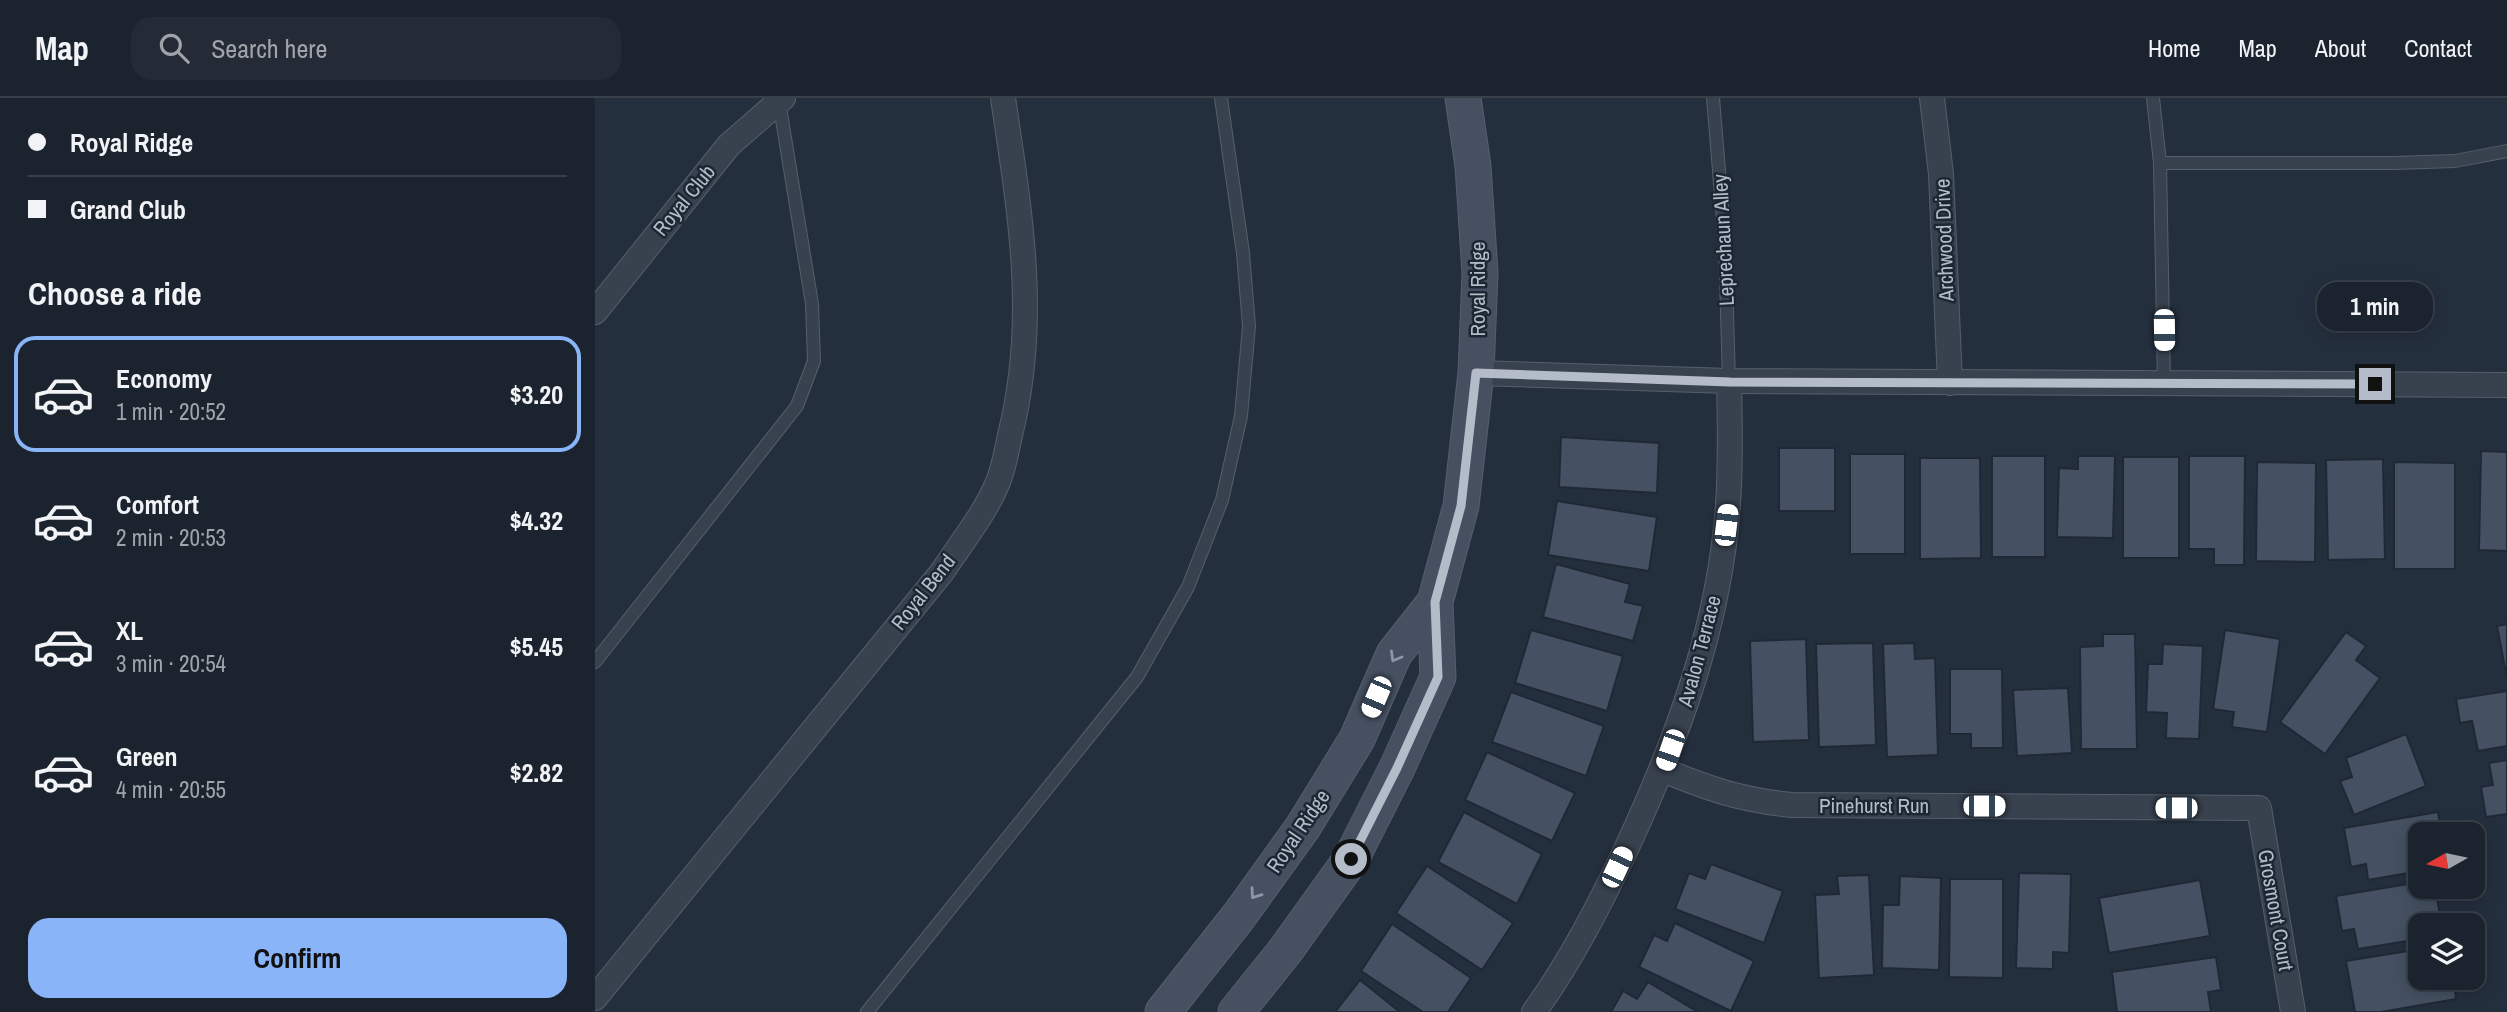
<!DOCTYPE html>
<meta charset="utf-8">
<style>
:root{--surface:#1b232e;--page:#242b36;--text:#f1f3f6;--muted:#a0a4aa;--line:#39404a;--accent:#8ab4f8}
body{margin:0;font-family:"Archivo Narrow",sans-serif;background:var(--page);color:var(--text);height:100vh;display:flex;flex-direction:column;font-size:26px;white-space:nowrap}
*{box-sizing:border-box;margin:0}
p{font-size:23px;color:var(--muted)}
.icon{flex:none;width:38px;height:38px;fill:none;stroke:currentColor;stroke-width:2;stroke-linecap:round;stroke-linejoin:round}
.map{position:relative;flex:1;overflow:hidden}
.drawer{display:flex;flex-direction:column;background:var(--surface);width:595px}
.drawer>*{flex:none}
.banner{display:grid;align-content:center;height:154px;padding:0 28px;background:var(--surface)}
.needle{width:46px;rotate:261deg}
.buttons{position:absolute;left:1813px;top:724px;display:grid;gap:14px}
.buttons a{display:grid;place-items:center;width:77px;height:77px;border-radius:14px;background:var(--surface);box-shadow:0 4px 18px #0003,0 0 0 2px var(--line);font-size:35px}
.end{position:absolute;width:32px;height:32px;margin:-16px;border:9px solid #b4bcc9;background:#111;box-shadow:0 0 0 4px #111}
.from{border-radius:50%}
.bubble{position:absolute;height:49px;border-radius:21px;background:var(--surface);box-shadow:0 4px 18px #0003,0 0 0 2px var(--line);font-size:23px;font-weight:700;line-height:49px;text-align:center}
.car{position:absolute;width:21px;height:42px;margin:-21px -10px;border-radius:9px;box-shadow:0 0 5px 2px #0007;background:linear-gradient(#fff 24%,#345 0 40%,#fff 0 76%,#345 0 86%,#fff 0)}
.banner b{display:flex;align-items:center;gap:24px;height:66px;font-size:26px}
.banner b+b{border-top:2px solid var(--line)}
.banner i{width:18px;height:18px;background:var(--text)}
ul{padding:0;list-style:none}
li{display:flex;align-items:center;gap:21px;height:116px;margin:0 14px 10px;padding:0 14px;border:4px solid transparent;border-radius:21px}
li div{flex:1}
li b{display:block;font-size:26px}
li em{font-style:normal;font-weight:700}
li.selected{border-color:var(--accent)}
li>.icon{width:63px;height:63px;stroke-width:1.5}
h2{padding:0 28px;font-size:32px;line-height:84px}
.primary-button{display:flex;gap:14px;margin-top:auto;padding:14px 28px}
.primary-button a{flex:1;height:80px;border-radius:21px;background:var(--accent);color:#111;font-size:28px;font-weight:700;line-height:80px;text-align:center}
header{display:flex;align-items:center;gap:42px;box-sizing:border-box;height:98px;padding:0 35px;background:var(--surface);border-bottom:2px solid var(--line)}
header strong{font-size:33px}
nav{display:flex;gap:38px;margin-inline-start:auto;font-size:24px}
.search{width:490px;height:63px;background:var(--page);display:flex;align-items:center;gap:18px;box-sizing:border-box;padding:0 24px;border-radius:21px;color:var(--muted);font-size:26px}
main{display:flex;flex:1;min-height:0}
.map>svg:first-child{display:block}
</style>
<header>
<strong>Map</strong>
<div class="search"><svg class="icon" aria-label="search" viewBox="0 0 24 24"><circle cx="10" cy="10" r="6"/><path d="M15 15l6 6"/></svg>Search here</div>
<nav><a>Home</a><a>Map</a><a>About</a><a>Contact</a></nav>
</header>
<main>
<section class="drawer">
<div class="banner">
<b><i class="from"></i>Royal Ridge</b>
<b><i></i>Grand Club</b>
</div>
<h2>Choose a ride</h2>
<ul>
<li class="selected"><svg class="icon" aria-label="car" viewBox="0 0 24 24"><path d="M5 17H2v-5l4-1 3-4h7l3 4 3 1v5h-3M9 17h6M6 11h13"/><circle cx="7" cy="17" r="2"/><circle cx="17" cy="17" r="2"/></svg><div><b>Economy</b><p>1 min · 20:52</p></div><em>$3.20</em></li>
<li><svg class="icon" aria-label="car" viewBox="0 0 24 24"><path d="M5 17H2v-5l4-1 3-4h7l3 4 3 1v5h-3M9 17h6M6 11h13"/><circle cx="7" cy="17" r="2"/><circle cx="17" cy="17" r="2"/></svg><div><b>Comfort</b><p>2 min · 20:53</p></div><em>$4.32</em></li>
<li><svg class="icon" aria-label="car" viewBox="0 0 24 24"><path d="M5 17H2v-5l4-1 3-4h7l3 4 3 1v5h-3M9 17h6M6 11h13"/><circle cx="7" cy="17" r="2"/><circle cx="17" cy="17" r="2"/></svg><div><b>XL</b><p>3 min · 20:54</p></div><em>$5.45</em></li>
<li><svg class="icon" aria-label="car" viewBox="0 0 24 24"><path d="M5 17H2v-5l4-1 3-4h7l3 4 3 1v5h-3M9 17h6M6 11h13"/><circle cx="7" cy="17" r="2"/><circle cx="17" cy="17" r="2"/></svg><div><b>Green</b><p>4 min · 20:55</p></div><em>$2.82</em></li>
</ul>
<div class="primary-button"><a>Confirm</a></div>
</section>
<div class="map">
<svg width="1912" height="914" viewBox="0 0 1912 914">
<rect width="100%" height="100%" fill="#242f3e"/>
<g fill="#455162" stroke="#1f2835" stroke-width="2">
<polygon points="966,339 1064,345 1062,395 964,389"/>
<rect x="1184" y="350" width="56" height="63"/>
<polygon points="1886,353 1912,354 1912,453 1884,452"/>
<rect x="1255" y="356" width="55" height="100"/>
<rect x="1397" y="358" width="53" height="101"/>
<polygon points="1483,358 1520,358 1518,440 1462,439 1464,370 1483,371"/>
<polygon points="1594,358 1650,358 1649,467 1619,467 1619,451 1594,451"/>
<rect x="1528" y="359" width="56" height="101"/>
<polygon points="1325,360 1385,360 1386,460 1325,461"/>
<polygon points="1788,361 1790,461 1733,462 1731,362"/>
<polygon points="1662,364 1721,365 1720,464 1661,463"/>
<polygon points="1799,364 1860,365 1860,471 1799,471"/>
<polygon points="962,403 1062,419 1054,473 953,457"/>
<polygon points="961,466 1035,486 1030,504 1048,508 1038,543 948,519"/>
<polygon points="1912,526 1912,581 1902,528"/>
<polygon points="936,532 1028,558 1012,613 920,585"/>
<polygon points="1630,532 1685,541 1672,634 1637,629 1639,614 1618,611"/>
<polygon points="1751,534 1771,548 1761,562 1785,580 1730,656 1685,624"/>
<polygon points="1508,536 1540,536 1542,651 1486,651 1485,549 1508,548"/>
<polygon points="1211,541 1214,642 1158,644 1155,543"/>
<polygon points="1278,545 1281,647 1224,649 1221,546"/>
<polygon points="1319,545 1320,561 1340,560 1343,657 1292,659 1288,546"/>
<polygon points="1568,546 1608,548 1604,641 1571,640 1572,615 1551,614 1553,566 1567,566"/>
<polygon points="1355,571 1407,571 1408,650 1376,650 1376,636 1355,636"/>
<polygon points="1473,590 1477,655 1422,658 1418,592"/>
<polygon points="1912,593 1912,648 1883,653 1877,623 1865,625 1861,601"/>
<polygon points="916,594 1009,628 991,678 897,644"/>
<polygon points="1811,636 1831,688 1759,717 1745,683 1757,679 1751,660"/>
<polygon points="892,654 980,695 957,743 870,702"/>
<polygon points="1912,662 1912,716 1891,719 1886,689 1898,687 1894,665"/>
<polygon points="869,714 947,756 922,806 843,764"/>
<polygon points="1843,714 1847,737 1825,737 1825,773 1773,782 1771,766 1756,769 1749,730"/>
<polygon points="1116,766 1188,793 1169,845 1080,811 1094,775 1110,781"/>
<polygon points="832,768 918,825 887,872 801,815"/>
<polygon points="1424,775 1476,776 1474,855 1458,854 1458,871 1421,870"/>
<polygon points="1274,777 1279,877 1224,880 1220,797 1244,796 1242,778"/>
<polygon points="1305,778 1346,780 1344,872 1287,870 1288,807 1304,807"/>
<polygon points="1355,781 1408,781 1408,880 1354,879"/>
<polygon points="1605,782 1615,838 1514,855 1504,800"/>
<polygon points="1825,784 1825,789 1840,789 1847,828 1825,828 1825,841 1763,851 1759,831 1747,833 1741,798"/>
<polygon points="1080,825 1159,863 1136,913 1044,869 1059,837 1072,843"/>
<polygon points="797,826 876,880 853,914 828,914 766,873"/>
<polygon points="1825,851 1825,880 1858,880 1861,901 1786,914 1760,914 1751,863"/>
<polygon points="1621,859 1626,892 1613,894 1616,914 1522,914 1517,874"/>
<polygon points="765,882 805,914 740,914"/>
<polygon points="1053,884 1103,914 1016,914 1028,893 1042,901"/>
</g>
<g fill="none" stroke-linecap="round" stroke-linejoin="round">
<defs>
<g id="lane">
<polyline points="1118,0 1130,146 1134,283"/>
<polyline points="1558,0 1565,65 1569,286"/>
<polyline points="1565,65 1799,65 1860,63 1912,53"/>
<polyline points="0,564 202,308 219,263 217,206 184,3"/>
<polyline points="272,914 542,579 593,489 627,402 646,318 654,228 648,155 626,0"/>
</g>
<g id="street">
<polyline points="1337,0 1346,76 1355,285"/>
<polyline points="0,214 134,47 188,0"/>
<polyline points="881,275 1134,283 1912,287"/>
<path d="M1068 672C1114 691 1146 702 1197 707L1664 710 1698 914"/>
<path d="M0 900 347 474C366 445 390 416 403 384 409 369 412 352 415 337 444 222 425 115 408 0"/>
<path d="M939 914C976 863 1006 804 1033 747 1083 639 1125 526 1133 406 1136 365 1135 324 1134 283"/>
</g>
<g id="secondary">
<polyline points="568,914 644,818 708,729 762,641 799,556 840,504"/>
<polyline points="641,914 690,853 756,761 802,670 843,579 840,504 866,408 881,275 885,175 878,68 868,0"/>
</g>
</defs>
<use href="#lane" stroke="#565f6c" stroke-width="14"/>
<use href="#street" stroke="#565f6c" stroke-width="26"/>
<use href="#secondary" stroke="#565f6c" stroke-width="37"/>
<use href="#lane" stroke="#38414e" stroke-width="12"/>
<use href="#street" stroke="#38414e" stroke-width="24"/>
<use href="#secondary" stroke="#465061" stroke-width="35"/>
</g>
<defs><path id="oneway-chevron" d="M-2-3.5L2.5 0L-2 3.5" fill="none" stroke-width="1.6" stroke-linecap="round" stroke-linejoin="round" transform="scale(1.75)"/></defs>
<g stroke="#8e96a5">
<use href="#oneway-chevron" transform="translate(800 559) rotate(120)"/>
<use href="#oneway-chevron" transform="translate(660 796) rotate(125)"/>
</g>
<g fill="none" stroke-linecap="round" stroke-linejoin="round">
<polyline stroke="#b4bcc9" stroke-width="9" points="756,761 802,670 843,579 840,504 866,408 881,275 1135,284 1780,286"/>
</g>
<g text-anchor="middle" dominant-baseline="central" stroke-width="5" stroke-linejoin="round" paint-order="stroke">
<g font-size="21" fill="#b4bcc9" stroke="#1d2633">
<text transform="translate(89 102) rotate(-51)">Royal Club</text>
<text transform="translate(1128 142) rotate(-93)">Leprechaun Alley</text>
<text transform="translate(1349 142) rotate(-92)">Archwood Drive</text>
<text transform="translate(882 191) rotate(-90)">Royal Ridge</text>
<text transform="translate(328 494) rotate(-52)">Royal Bend</text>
<text transform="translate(1104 553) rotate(-75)">Avalon Terrace</text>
<text x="1279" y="707">Pinehurst Run</text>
<text transform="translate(703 733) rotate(-56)">Royal Ridge</text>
<text transform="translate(1681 812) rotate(80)">Grosmont Court</text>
</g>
</g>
</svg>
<div class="buttons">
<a><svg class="needle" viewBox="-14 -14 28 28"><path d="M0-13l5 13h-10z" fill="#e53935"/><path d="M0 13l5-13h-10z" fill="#a0a4aa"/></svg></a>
<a><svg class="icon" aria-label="layers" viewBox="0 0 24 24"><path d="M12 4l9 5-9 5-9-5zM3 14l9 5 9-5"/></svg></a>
</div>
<i class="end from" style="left:756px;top:761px"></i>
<i class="end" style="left:1780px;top:286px"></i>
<div class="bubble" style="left:1722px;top:184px;width:116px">1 min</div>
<i class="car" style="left:1569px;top:232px;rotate:179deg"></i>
<i class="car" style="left:1131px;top:427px;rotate:7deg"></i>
<i class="car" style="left:781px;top:599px;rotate:203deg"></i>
<i class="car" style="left:1075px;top:652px;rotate:199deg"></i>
<i class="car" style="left:1389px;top:708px;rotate:90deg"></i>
<i class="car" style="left:1581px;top:710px;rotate:270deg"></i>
<i class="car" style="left:1022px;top:769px;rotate:25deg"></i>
</div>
</main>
